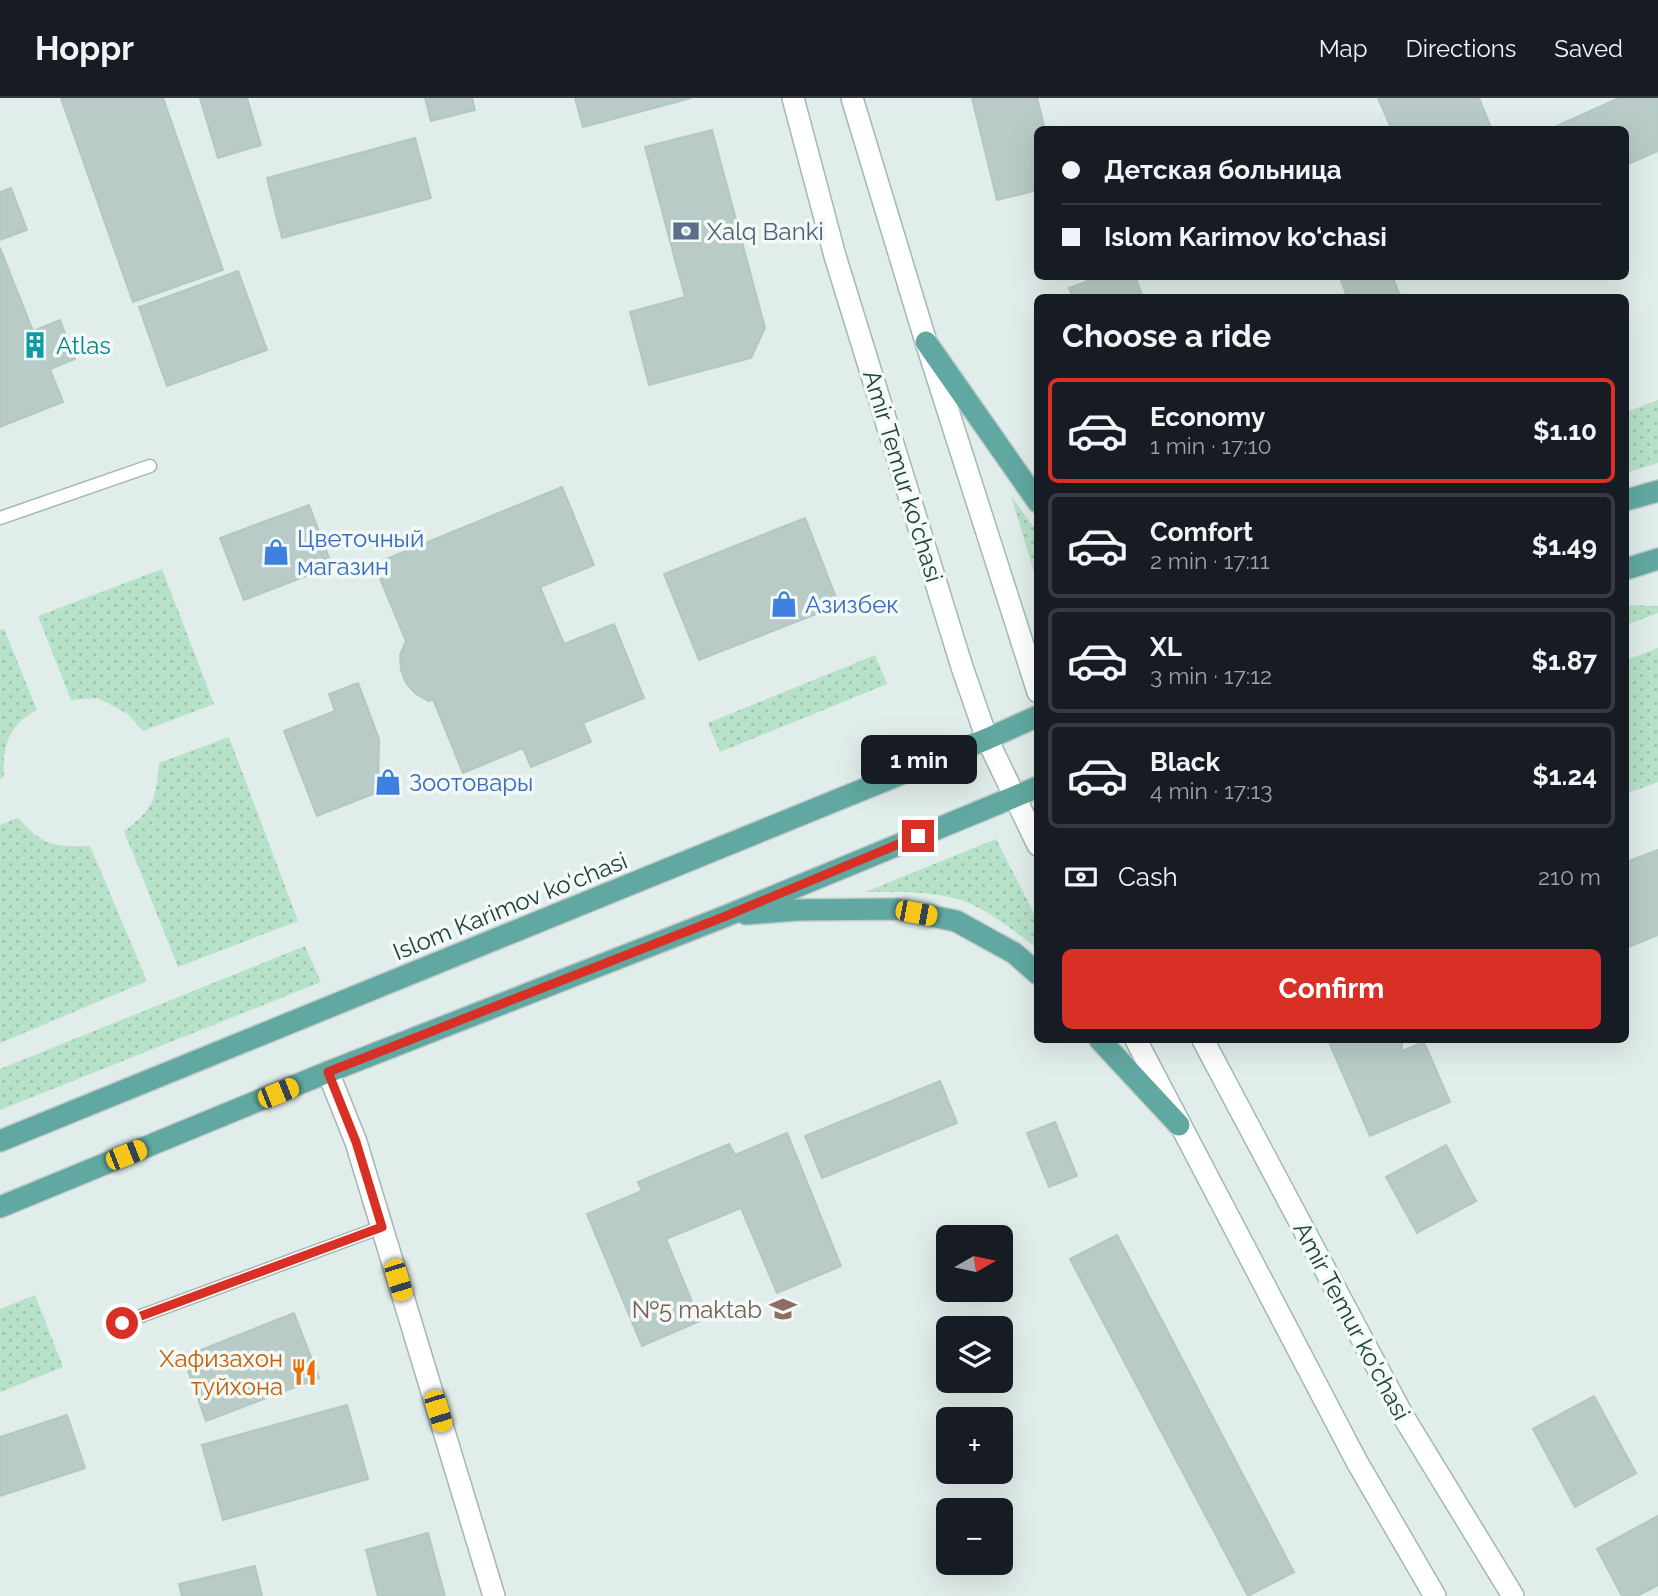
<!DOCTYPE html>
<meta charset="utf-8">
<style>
:root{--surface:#171b24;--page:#242831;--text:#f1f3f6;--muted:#9ea1a6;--line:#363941;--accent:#d93025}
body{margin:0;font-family:Raleway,sans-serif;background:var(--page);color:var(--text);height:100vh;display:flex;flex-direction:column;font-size:26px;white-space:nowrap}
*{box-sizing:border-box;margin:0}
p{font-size:23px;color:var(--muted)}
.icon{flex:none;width:38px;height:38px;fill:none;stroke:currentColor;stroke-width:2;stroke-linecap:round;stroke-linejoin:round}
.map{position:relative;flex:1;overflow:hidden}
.side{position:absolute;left:1034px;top:196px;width:595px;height:749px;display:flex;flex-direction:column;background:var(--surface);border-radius:10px;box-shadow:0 7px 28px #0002}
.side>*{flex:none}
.hud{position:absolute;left:1034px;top:28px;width:595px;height:154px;border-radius:10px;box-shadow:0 7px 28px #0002;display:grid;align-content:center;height:154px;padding:0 28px;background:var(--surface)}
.needle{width:46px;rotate:81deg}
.tools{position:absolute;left:936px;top:1127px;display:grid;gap:14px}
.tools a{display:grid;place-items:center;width:77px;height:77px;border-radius:10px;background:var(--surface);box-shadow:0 7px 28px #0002;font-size:35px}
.end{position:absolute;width:32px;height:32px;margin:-16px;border:9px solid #d93025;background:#fff;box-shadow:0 0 0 4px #fff}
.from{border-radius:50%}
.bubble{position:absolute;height:49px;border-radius:10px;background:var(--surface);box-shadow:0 7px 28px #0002;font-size:23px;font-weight:700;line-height:49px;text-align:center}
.car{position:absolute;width:21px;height:42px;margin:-21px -10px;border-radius:9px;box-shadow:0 0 5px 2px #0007;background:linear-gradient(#f5c518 24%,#345 0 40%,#f5c518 0 76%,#345 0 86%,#f5c518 0)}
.hud b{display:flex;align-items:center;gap:24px;height:66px;font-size:26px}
.hud b+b{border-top:2px solid var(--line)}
.hud i{width:18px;height:18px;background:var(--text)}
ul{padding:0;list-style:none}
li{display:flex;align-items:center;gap:21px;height:105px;margin:0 14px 10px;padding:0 14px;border:4px solid var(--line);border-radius:10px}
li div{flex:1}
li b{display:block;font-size:26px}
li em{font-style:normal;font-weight:700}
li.active{border-color:var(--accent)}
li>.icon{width:63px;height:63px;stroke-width:1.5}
h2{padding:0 28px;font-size:32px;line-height:84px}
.pay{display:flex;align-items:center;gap:18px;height:77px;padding:0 28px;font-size:26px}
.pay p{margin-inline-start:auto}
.button{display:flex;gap:14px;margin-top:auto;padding:14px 28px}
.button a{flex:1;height:80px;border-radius:10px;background:var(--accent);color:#fff;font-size:28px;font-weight:700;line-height:80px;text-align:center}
header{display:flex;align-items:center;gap:42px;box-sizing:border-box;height:98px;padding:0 35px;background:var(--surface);border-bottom:2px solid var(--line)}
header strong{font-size:33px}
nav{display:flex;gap:38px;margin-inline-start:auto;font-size:24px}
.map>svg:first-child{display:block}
</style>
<header>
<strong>Hoppr</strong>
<nav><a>Map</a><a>Directions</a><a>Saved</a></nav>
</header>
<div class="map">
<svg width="1658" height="1498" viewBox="0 0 1658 1498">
<defs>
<pattern id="green-dots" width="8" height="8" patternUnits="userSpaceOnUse" patternTransform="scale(1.75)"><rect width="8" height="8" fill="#b7e1c9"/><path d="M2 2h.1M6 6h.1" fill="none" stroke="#9dc2ae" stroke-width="1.8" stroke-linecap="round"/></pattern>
</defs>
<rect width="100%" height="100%" fill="#e1edea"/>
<g fill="url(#green-dots)">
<polygon points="1658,302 1658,365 1626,375 1626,314"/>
<polygon points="1011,398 1038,435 1038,487"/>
<polygon points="162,471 214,606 143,633 128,616 98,600 71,602 38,518"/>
<polygon points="1626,507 1658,508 1658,515 1626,527"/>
<path d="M4 531 37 612C9 626 2 649 4 679L0 681V532Z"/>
<polygon points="1658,550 1658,684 1626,696 1626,562"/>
<polygon points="875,557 887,586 720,654 708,625"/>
<path d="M229 639 298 823 178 869 124 733C154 711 156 701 159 665Z"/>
<path d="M18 720C43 748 53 749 90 748L147 883 0 945V727Z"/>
<path d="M996 741 1038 823V851C1016 834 994 817 969 805 939 792 898 794 865 794Z"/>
<polygon points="305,848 321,884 0,1012 0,971"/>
<polygon points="35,1197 63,1269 0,1294 0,1211"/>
</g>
<g fill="#b8cbc6" stroke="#b2c8c2" stroke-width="2">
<polygon points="61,0 163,0 223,172 133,204"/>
<polygon points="200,0 247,0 261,47 218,60"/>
<polygon points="425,0 472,0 475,12 431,23"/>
<polygon points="575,0 691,0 583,29"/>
<polygon points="972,0 1037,0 1045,32 1038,32 1038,92 997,102"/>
<polygon points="1378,0 1479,0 1492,32 1392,32"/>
<polygon points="1619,0 1658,0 1658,53 1626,67 1626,32 1548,32"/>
<polygon points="712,32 765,230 751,260 649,287 630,214 685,199 645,49"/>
<polygon points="415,40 431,100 282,140 267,80"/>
<polygon points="11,90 27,132 0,142 0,94"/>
<polygon points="0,150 33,233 60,222 75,261 50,271 63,304 0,329"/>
<polygon points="238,173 267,252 167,288 139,209"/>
<polygon points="1101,178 1135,178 1143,200 1073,200 1069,190"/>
<polygon points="1339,178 1392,178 1401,200 1348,200"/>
<polygon points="562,389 594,467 540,489 564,546 614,526 644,600 583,625 591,644 531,669 523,650 463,675 433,601 429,603 416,596 406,585 401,572 400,557 406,543 374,466"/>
<polygon points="309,407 332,468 244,502 220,440"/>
<polygon points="805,420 839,507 699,562 664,476"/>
<polygon points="358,585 379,641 378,694 317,718 284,633 335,613 329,596"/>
<polygon points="1658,752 1658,837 1626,850 1626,764"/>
<polygon points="1328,942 1402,942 1402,953 1424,944 1450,1004 1370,1038"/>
<polygon points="940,983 957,1025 822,1080 805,1038"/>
<polygon points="1055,1024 1077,1078 1049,1089 1027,1035"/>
<polygon points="787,1035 841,1168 777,1195 741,1110 666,1141 700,1223 642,1248 587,1116 642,1093 638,1084 729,1046 735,1057"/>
<polygon points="1446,1047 1476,1103 1417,1135 1386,1079"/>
<polygon points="1117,1137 1294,1474 1248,1498 1070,1161"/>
<polygon points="294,1215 319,1280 206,1323 183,1259"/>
<polygon points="1594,1298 1636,1375 1575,1409 1533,1331"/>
<polygon points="347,1307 368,1381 223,1422 202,1347"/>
<polygon points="67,1317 85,1370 0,1398 0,1339"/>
<polygon points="1658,1418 1658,1487 1637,1498 1622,1498 1597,1451"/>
<polygon points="428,1435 445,1498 378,1498 366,1452"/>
<polygon points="255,1468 262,1498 182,1498 179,1486"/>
</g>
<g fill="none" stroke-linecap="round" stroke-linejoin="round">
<defs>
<g id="service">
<polyline points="0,420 150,368"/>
<polyline points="122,1225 382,1129"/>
</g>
<polyline id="minor" points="328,974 356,1044 494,1498"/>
<g id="secondary">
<polyline points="793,0 835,158 962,569 987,641 1038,747"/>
<polyline points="852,0 926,244 1038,594"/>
<polyline points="1136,942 1357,1364 1435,1498"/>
<polyline points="1203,942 1403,1318 1513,1498"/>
</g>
<g id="primary">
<polyline points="926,244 1038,404"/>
<polyline points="1626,402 1658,393"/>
<polyline points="1626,471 1658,461"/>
<polyline points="746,816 796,812 897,811 956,823 1014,855 1038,876"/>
<polyline points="1100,942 1179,1027"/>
<polyline points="0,1043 987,641 1038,618"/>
<polyline points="0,1109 328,974 726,818 1038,689"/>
</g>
</defs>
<use href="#service" stroke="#a3b6b2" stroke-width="15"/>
<use href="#minor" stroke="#a3b6b2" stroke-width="24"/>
<use href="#secondary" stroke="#9dbab5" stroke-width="24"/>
<use href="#primary" stroke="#c0cac8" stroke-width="24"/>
<use href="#service" stroke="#fff" stroke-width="12"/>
<use href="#minor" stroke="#fff" stroke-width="21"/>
<use href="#secondary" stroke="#fff" stroke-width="21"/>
<use href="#primary" stroke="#60a8a1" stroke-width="21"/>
</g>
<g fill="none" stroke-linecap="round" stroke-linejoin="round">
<polyline stroke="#d93025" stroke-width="9" points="122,1225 382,1129 356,1044 328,974 726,818 918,738"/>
</g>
<defs>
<symbol id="bank-bare" viewBox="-9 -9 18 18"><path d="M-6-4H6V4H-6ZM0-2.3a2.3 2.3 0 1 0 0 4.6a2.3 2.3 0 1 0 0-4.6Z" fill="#5c6f8a" stroke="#f2f9f7" stroke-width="2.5" paint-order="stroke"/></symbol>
<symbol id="building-bare" viewBox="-9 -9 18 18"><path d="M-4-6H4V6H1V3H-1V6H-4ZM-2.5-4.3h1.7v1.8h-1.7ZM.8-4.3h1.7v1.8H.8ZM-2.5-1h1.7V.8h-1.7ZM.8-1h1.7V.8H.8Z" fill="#0f9aa8" stroke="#f2f9f7" stroke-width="2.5" paint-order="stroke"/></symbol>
<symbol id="shop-bare" viewBox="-9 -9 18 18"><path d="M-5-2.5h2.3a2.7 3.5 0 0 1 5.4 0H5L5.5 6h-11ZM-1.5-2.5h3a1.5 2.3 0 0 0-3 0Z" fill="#3f7fe0" stroke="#f2f9f7" stroke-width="2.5" paint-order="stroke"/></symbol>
<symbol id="school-bare" viewBox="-9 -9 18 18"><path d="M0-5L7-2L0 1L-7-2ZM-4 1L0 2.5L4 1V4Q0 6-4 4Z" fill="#8d6e63" stroke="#f2f9f7" stroke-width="2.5" paint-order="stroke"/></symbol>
<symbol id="restaurant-bare" viewBox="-9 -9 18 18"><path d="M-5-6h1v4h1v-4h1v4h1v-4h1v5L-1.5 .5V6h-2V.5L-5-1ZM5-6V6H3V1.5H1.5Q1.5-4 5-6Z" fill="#e8710a" stroke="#f2f9f7" stroke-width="2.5" paint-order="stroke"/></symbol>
</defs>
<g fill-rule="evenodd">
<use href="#bank-bare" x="667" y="114" width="38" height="38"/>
<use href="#building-bare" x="16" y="228" width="38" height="38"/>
<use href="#shop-bare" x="257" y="435" width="38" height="38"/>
<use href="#shop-bare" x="765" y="487" width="38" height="38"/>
<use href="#shop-bare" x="369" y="665" width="38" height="38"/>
<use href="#school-bare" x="764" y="1192" width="38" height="38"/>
<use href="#restaurant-bare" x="285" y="1255" width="38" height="38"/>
</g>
<g text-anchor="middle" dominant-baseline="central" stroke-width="7" stroke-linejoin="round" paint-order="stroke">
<g font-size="24" fill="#4e5e75" stroke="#f2f9f7" text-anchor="start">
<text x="707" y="133">Xalq Banki</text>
</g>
<g font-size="24" fill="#0d838f" stroke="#f2f9f7" text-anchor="start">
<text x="56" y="247">Atlas</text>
</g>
<g font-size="24" fill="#1f403c" stroke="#f2f9f7">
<text transform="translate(903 378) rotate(73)">Amir Temur ko'chasi</text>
<text transform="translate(510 808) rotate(-22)">Islom Karimov ko‘chasi</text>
<text transform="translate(1352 1223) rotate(62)">Amir Temur ko'chasi</text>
</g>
<g font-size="24" fill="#366cbe" stroke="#f2f9f7" text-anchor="start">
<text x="297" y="440">Цветочный<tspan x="297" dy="28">магазин</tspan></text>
<text x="805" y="506">Азизбек</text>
<text x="409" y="684">Зоотовары</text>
</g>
<g font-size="24" fill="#785e54" stroke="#f2f9f7" text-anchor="end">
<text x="762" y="1211">№5 maktab</text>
</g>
<g font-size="24" fill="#c56008" stroke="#f2f9f7" text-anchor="end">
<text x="283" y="1260">Хафизахон<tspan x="283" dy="28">туйхона</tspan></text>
</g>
</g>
</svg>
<div class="tools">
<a><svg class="needle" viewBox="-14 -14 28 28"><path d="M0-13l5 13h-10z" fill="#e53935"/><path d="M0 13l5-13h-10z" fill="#9ea1a6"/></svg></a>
<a><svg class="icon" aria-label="layers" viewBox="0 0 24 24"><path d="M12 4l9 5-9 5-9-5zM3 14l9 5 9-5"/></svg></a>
<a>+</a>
<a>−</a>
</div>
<i class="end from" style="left:122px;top:1225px"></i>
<i class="end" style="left:918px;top:738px"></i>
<div class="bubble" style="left:861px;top:637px;width:116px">1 min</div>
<i class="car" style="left:916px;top:815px;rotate:101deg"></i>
<i class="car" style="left:278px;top:995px;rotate:68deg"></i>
<i class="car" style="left:126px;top:1057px;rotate:68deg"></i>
<i class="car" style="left:398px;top:1182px;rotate:163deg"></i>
<i class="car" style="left:438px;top:1313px;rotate:163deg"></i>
<div class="hud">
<b><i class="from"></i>Детская больница</b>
<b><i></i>Islom Karimov ko‘chasi</b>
</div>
<section class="side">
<h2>Choose a ride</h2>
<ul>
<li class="active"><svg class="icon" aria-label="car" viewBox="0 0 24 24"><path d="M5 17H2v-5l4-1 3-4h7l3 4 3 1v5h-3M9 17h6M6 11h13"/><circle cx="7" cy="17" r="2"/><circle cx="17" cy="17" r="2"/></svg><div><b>Economy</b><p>1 min · 17:10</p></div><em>$1.10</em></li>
<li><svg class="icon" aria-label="car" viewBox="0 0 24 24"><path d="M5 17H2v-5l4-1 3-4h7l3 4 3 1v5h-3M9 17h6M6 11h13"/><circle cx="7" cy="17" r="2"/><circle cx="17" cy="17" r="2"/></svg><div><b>Comfort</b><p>2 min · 17:11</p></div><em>$1.49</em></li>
<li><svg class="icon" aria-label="car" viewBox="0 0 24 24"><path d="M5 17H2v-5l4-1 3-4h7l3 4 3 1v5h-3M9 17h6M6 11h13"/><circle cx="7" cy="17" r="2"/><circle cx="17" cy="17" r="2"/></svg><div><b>XL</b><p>3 min · 17:12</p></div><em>$1.87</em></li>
<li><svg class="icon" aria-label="car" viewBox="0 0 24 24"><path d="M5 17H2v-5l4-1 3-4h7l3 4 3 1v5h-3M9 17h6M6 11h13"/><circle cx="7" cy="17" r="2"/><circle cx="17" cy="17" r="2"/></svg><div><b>Black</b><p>4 min · 17:13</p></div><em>$1.24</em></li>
</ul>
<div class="pay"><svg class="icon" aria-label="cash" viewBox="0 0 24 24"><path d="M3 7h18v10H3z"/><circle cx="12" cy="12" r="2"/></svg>Cash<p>210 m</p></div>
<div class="button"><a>Confirm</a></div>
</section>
</div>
